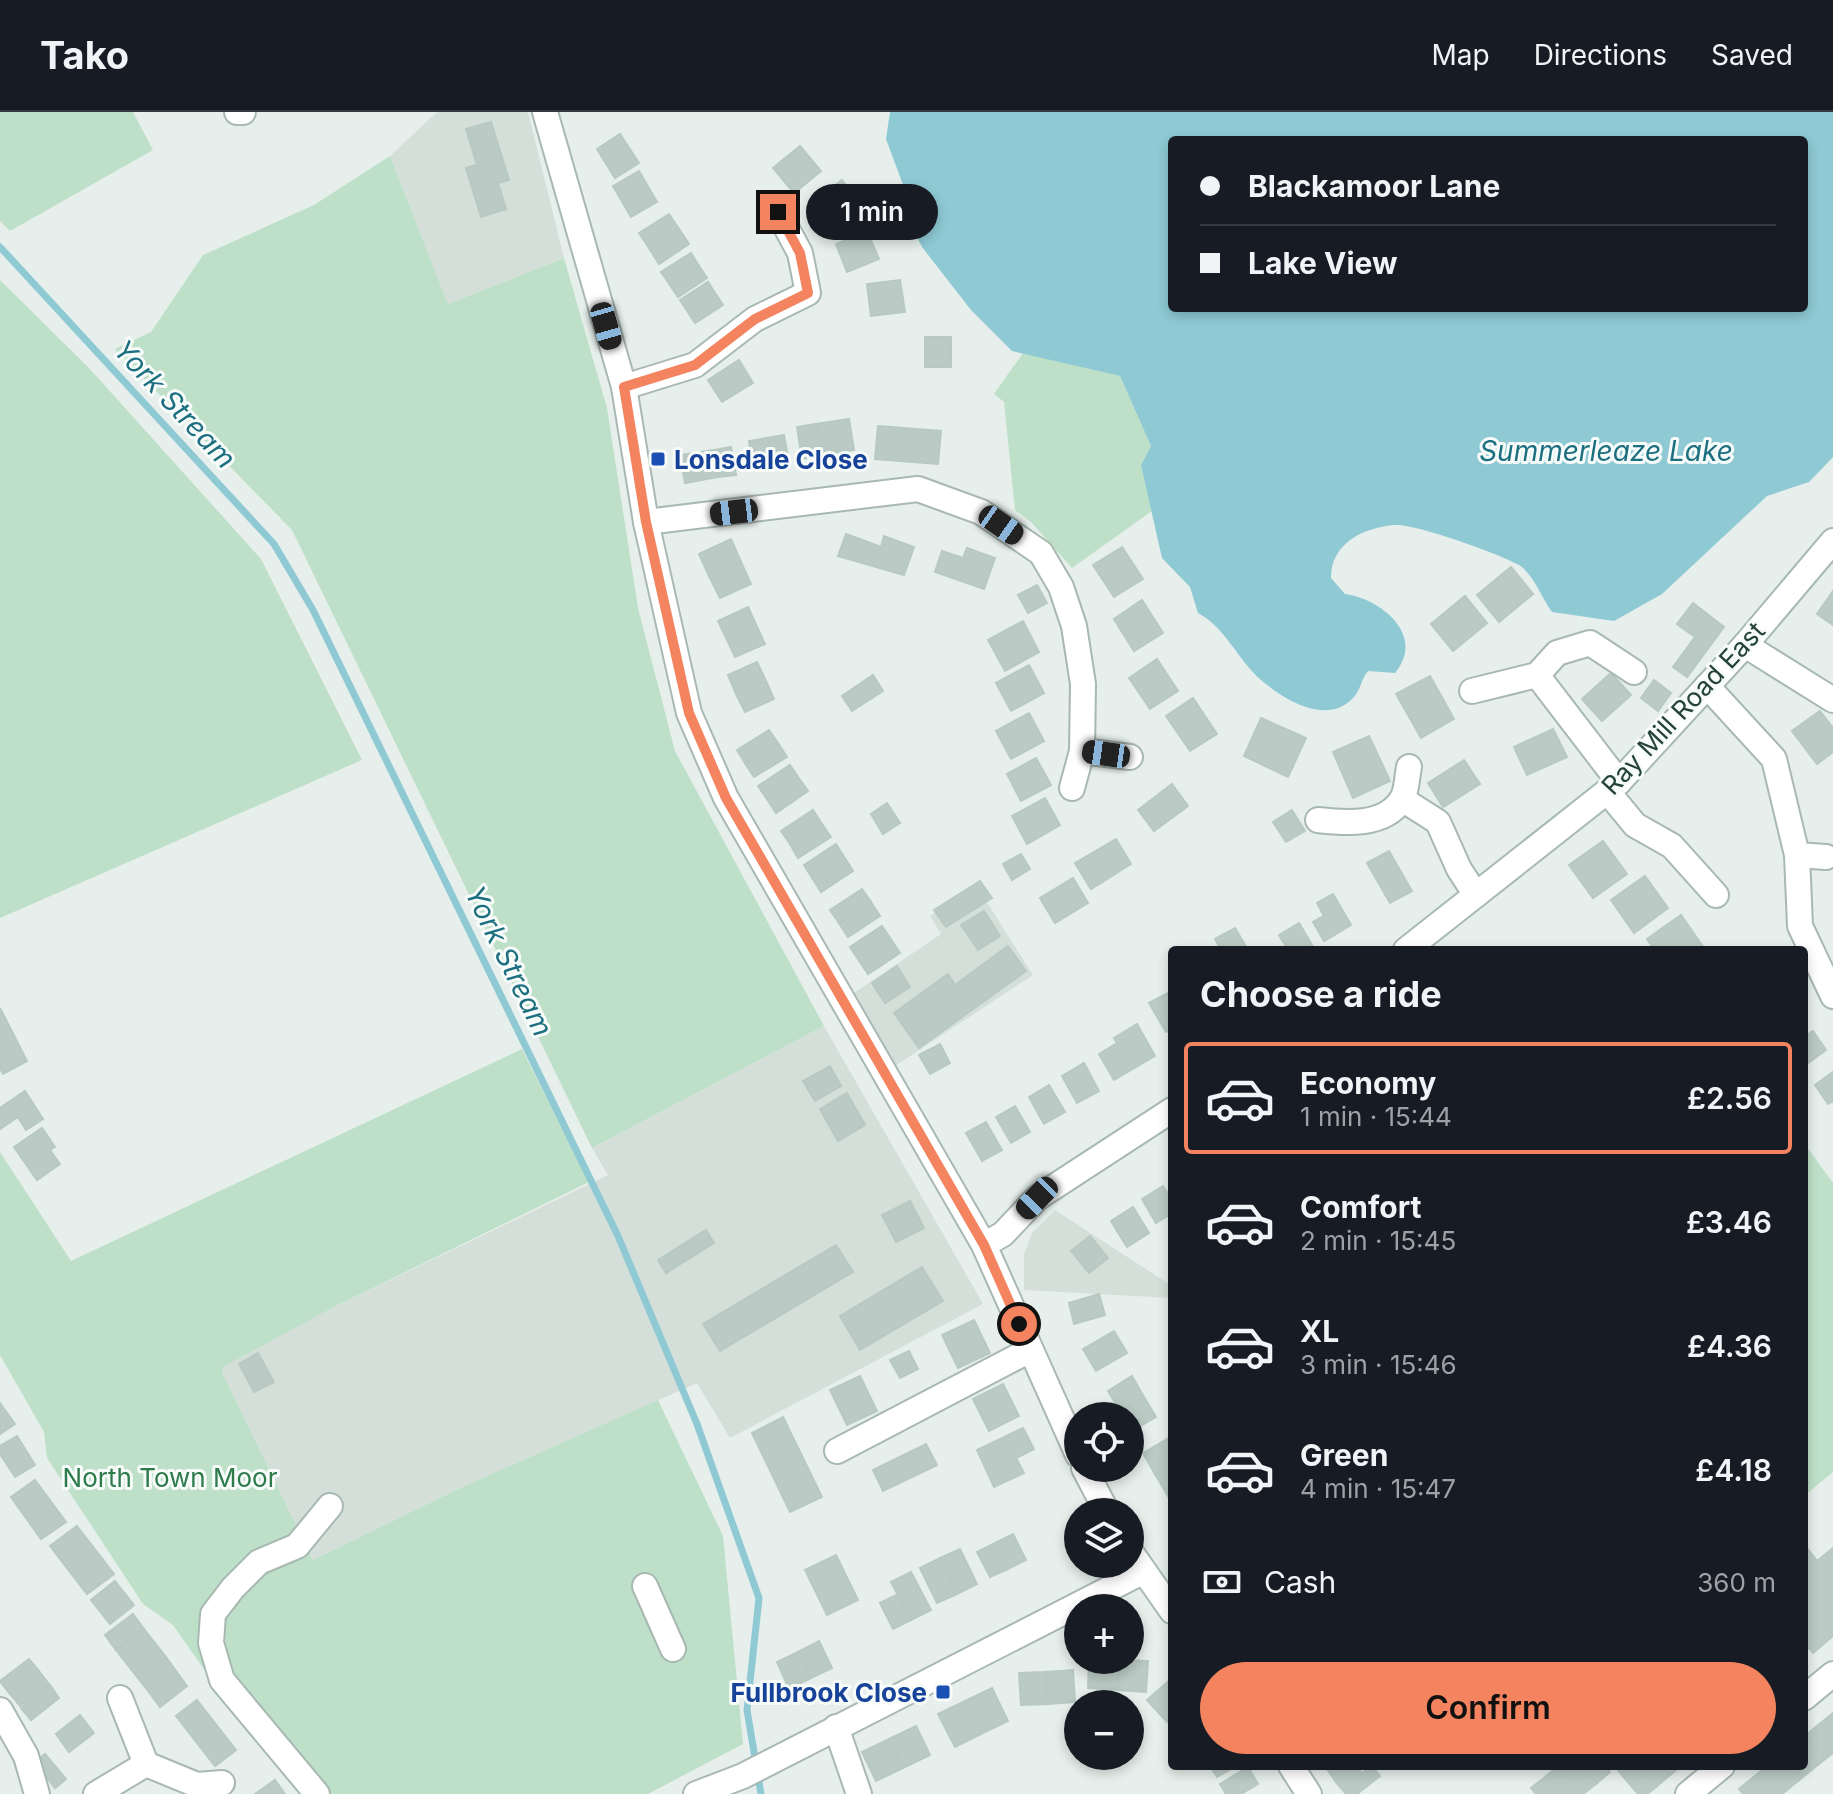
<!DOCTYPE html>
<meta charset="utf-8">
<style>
:root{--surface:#171b24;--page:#242831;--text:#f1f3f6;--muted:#9ea1a6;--line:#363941;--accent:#f4845f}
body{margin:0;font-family:Inter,sans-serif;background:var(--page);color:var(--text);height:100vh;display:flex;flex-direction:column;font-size:30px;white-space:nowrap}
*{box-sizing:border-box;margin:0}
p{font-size:26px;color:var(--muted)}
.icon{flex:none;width:44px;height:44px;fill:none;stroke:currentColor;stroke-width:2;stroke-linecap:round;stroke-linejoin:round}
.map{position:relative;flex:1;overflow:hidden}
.sheet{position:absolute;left:1168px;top:834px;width:640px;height:824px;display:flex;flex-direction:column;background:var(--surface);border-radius:8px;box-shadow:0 4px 12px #0003}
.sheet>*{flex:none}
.top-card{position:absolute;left:1168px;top:24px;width:640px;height:176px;border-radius:8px;box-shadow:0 4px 12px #0003;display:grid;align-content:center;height:176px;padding:0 32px;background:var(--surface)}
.fabs{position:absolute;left:1064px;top:1290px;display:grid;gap:16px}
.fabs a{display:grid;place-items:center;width:80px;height:80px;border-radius:50%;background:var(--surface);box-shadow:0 4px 12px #0003;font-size:40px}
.end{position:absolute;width:36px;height:36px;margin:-18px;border:10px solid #f4845f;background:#111;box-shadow:0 0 0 4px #111}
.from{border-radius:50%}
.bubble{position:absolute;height:56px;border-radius:28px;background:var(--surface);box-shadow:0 4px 12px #0003;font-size:26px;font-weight:600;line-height:56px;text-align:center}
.car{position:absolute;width:24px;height:48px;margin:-24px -12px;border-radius:10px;box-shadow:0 0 6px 2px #0007;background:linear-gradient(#222 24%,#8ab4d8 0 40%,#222 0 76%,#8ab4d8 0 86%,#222 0)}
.top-card b{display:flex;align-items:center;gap:28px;height:76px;font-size:30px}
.top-card b+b{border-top:2px solid var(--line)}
.top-card i{width:20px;height:20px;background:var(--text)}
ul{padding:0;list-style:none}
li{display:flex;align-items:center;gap:24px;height:112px;margin:0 16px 12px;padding:0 16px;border:4px solid transparent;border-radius:8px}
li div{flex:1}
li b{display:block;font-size:30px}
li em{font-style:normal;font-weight:600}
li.active{border-color:var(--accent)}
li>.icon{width:72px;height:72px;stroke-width:1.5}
h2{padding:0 32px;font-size:36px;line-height:96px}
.pay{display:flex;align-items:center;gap:20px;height:88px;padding:0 32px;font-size:30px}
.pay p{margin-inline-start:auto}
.cta{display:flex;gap:16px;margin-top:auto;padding:16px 32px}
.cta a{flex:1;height:92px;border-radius:48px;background:var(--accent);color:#111;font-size:32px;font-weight:600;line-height:92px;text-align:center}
header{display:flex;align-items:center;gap:48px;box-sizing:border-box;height:112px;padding:0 40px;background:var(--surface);border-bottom:2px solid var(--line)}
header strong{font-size:38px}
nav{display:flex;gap:44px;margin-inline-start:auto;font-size:28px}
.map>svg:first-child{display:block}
</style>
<header>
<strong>Tako</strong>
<nav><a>Map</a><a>Directions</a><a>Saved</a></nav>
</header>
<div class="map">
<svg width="1833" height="1682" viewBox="0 0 1833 1682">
<rect width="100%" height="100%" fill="#e6efeb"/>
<g fill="#d4dfda">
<polygon points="437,0 528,0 564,146 448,192 390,44"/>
<polygon points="976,773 1033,863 895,954 851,883 941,822 930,804"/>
<polygon points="824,914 983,1192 730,1326 697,1271 458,1377 313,1448 222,1260 221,1239 328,1198 608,1063 592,1036"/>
<polygon points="1055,1098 1172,1174 1172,1186 1024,1178 1024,1142 1032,1121"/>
</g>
<g fill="#bfe0c8">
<polygon points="0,0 133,0 153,38 10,119 0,109"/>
<polygon points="390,44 448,192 564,146 607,296 638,496 675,639 824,914 592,1036 292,418 115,237 151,220 203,143 314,93"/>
<polygon points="0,168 89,256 261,447 362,648 0,806"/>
<polygon points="1023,241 1120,264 1151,334 1141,353 1152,399 1072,456 1031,410 1015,398 1004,290 994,282"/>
<polygon points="522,937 589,1070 328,1198 223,1255 222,1260 313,1448 458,1377 658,1288 723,1424 743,1632 648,1682 302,1682 238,1606 173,1513 143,1492 47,1346 44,1320 0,1243 0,1040 71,1149"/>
<polygon points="1804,1031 1833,1071 1833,1360 1804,1384"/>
</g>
<path fill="#8ec9d4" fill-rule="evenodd" d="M890 0H1833V345L1809 370 1767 384 1662 482 1614 509 1552 500C1541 485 1533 460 1517 452 1497 441 1414 411 1394 413 1363 416 1331 431 1331 466L1345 482C1382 487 1426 524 1395 561L1368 559C1361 567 1361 578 1353 586 1327 614 1284 588 1261 568 1237 547 1226 516 1198 501L1190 475 1162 446 1141 353 1151 334 1120 264 1012 239 971 198 922 135 906 104 905 78 886 27ZM1172 28H1804V196H1172Z"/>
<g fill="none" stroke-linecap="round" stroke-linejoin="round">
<polyline stroke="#8ec9d4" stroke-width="7" points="0,135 274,432 313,498 618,1124 697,1312 759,1486 747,1598 761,1682"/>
</g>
<g fill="#bbcac4" stroke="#b8c9c2" stroke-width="2">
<polygon points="491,10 509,68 498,71 506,97 481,105 466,56 477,53 466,17"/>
<polygon points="620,22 639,51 615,66 597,37"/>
<polygon points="800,34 821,59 794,81 773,56"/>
<polygon points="639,59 657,90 631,105 613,74"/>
<polygon points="842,68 862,93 836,114 815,89"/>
<polygon points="669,102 679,117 649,136 639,121"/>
<polygon points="679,117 689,132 659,152 649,136"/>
<polygon points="867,119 879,147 847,160 836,132"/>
<polygon points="691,141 699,154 670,173 661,160"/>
<polygon points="699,154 707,166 678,185 670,173"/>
<polygon points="900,168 905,200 871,204 867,172"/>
<polygon points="708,170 723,193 695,211 680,188"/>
<rect x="925" y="225" width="26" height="30"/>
<polygon points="739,248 753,271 722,290 708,268"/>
<polygon points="849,307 854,338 822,343 816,312"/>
<polygon points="816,312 822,343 802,347 797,315"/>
<polygon points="878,314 941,319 938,352 875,347"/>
<polygon points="784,323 789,351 771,353 767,326"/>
<polygon points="767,326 771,353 753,356 749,329"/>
<polygon points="731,335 736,363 718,365 714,338"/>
<polygon points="714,338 718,365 685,371 680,343"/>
<polygon points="846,422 881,435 884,424 914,435 904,463 838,444"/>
<polygon points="731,427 741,450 709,464 699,442"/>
<polygon points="1122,435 1143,467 1114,485 1093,453"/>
<polygon points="967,436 995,446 984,477 935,460 942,439 963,446"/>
<polygon points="741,450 751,472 720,486 709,464"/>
<polygon points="1511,455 1533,482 1499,510 1477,483"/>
<polygon points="1037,473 1047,491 1028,501 1018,483"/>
<polygon points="1833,479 1833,513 1817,502"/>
<polygon points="1465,484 1487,511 1453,539 1431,512"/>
<polygon points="1142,488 1163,521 1134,539 1114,507"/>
<polygon points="1693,491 1724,515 1687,565 1673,555 1695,525 1677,512"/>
<polygon points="748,495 765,532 735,545 718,509"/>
<polygon points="1023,509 1039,540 1005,559 988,528"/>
<polygon points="1157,547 1178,579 1150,597 1129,566"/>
<polygon points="757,550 766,569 736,582 728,563"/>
<polygon points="1029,553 1044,581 1011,599 996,571"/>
<polygon points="1611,561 1631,583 1602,609 1582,587"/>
<polygon points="873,563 883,579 852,599 842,584"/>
<polygon points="1430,564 1454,607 1421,626 1396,582"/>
<polygon points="1654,568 1671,581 1658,599 1641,586"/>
<polygon points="766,569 774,587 745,600 736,582"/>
<polygon points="1193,586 1217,622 1190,639 1166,604"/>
<polygon points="1820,599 1833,616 1833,640 1817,652 1792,619"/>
<polygon points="1029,601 1044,629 1011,647 996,619"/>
<polygon points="1261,606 1306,626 1288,665 1244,644"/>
<polygon points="1553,617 1567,645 1527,663 1514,635"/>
<polygon points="769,618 778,631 745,651 737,638"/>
<polygon points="1369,624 1390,669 1353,686 1333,640"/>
<polygon points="778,631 787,645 754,665 745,651"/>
<polygon points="1036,646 1051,673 1021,689 1007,662"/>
<polygon points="1464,648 1480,672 1443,695 1428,671"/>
<polygon points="790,653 798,665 767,687 758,674"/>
<polygon points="798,665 808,679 776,701 767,687"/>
<polygon points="1172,672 1188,694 1154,719 1138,698"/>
<polygon points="1045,686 1060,713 1027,732 1012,704"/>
<polygon points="887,691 900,711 883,722 871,702"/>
<polygon points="813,698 822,712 790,732 781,719"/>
<polygon points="1292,698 1305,719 1286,730 1273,710"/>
<polygon points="822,712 831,725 798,746 790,732"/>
<polygon points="1116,727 1131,752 1091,777 1075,751"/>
<polygon points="1603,729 1627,762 1593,786 1569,753"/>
<polygon points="836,732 853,759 821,780 804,753"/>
<polygon points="1389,739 1412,779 1390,791 1367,751"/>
<polygon points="1021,742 1030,757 1012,768 1003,752"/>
<polygon points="1645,764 1668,796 1634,821 1611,788"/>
<polygon points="1073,766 1088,791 1055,811 1040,786"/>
<polygon points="980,769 992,786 946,815 934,798"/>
<polygon points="862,777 871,790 839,811 830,798"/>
<polygon points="1333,782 1351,813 1324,829 1313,810 1324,804 1317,791"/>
<polygon points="871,790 880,804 848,825 839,811"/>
<polygon points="984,799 1000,824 978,838 961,813"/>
<polygon points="1681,803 1704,836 1655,838 1647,827"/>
<polygon points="1299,811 1315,838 1288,838 1279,823"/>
<polygon points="882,814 892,829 860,850 850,835"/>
<polygon points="1235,816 1248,838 1221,838 1215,827"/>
<polygon points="892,829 900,841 868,862 860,850"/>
<polygon points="1008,834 1026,859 919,936 894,901 948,862 955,873"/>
<polygon points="897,854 910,875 885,891 872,871"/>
<polygon points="1172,879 1172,917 1166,920 1149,891"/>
<polygon points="0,896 27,949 3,962 0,956"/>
<polygon points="1137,912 1155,944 1114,968 1099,942 1117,931 1114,926"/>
<polygon points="1813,919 1826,938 1804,954 1804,925"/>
<polygon points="940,932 950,951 930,962 919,943"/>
<polygon points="1084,951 1099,979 1077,991 1062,964"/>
<polygon points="830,954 841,974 815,989 803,969"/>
<polygon points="1833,960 1833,989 1828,992 1815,973"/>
<polygon points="1049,973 1065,1000 1044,1012 1029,985"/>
<polygon points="25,979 43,1007 26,1018 18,1005 0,1017 0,996"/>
<polygon points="847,981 865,1013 838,1029 820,997"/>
<polygon points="1015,994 1030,1020 1011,1031 996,1005"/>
<polygon points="986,1010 1002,1038 982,1049 966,1021"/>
<polygon points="42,1016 55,1035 50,1038 60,1052 37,1068 14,1035"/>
<polygon points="1163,1074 1172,1088 1172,1101 1156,1111 1142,1087"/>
<polygon points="910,1089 924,1116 896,1130 882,1103"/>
<polygon points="1133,1095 1149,1121 1127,1135 1111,1109"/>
<polygon points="706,1118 714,1131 666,1161 658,1148"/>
<polygon points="1090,1124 1108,1146 1089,1161 1071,1139"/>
<polygon points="836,1133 853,1160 720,1239 703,1212"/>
<polygon points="922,1155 943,1189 860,1238 840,1204"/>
<polygon points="1099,1182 1105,1203 1074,1212 1069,1191"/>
<polygon points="974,1208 990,1241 958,1256 942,1223"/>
<polygon points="1114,1219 1127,1241 1096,1259 1083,1237"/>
<polygon points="909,1239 918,1257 900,1266 890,1248"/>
<polygon points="258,1241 274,1270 254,1280 239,1252"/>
<polygon points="860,1264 877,1299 847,1313 830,1278"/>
<polygon points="1132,1264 1144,1285 1120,1299 1108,1279"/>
<polygon points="1003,1272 1019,1304 989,1319 973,1287"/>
<polygon points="1144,1285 1156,1305 1132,1319 1130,1304 1123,1304 1120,1299"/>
<polygon points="0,1291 15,1312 0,1322"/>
<polygon points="783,1305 822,1385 790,1400 752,1321"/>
<polygon points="1023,1316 1034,1337 1016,1346 1024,1361 994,1375 977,1338"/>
<polygon points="17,1324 35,1353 15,1365 0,1342 0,1334"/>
<polygon points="1169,1326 1172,1352 1155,1362 1143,1341"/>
<polygon points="926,1332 937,1353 883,1379 873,1358"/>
<polygon points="1172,1352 1172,1391 1155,1362"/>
<polygon points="35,1368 66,1410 41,1427 11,1385"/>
<polygon points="77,1414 114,1462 87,1482 50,1434"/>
<polygon points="1013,1422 1026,1448 1008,1457 995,1431"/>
<polygon points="995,1431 1008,1457 990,1465 977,1440"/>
<polygon points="1804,1432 1817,1449 1833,1436 1833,1524 1813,1541 1804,1530"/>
<polygon points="960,1437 977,1472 957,1482 940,1446"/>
<polygon points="836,1443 858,1488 827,1503 805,1458"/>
<polygon points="940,1446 957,1482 937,1491 920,1456"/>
<polygon points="911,1460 931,1498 911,1508 891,1470"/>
<polygon points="115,1469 134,1493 110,1512 91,1488"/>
<polygon points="898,1482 911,1508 893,1517 880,1491"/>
<polygon points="133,1502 144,1517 116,1538 105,1523"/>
<polygon points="144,1517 155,1531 127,1552 116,1538"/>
<polygon points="819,1529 832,1556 811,1566 798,1540"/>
<polygon points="155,1531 166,1545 138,1566 127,1552"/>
<polygon points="798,1540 811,1566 789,1577 777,1550"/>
<polygon points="166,1545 176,1559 149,1580 138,1566"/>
<polygon points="29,1547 39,1559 10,1582 0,1569"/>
<polygon points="1089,1548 1119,1548 1117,1578 1088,1576"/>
<polygon points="1119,1548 1148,1549 1146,1580 1117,1578"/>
<polygon points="1073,1558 1075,1590 1048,1592 1046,1560"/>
<polygon points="39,1559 49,1572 20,1594 10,1582"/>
<polygon points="176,1559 187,1574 160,1595 149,1580"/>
<polygon points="1046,1560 1048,1592 1021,1593 1019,1561"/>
<polygon points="1171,1567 1172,1606 1167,1610 1147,1588"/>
<polygon points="50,1573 59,1586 31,1608 21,1596"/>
<polygon points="992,1576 1008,1609 981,1622 965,1589"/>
<polygon points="197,1588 236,1638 215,1654 176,1604"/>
<polygon points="965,1589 981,1622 955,1635 938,1602"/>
<polygon points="1833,1601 1833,1641 1825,1647 1806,1623"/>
<polygon points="80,1603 94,1621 69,1640 56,1622"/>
<polygon points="916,1614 930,1643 903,1656 889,1627"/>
<polygon points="1806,1623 1825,1647 1782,1682 1743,1682 1739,1677 1767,1654 1804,1654"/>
<polygon points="889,1627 903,1656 876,1669 862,1640"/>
<polygon points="45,1642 66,1667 55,1676 35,1650"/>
<polygon points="1210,1654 1236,1654 1217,1665"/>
<polygon points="1325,1654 1355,1654 1336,1670"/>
<polygon points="1355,1654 1362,1661 1372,1654 1380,1664 1357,1682 1346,1682 1336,1670"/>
<polygon points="1559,1654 1582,1654 1597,1671 1583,1682"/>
<polygon points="1559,1654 1583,1682 1560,1682 1545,1665"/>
<polygon points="1582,1654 1605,1654 1610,1660 1597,1671"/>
<polygon points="1619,1654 1639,1654 1656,1675 1647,1682 1638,1682 1616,1656"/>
<polygon points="1639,1654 1662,1654 1670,1663 1656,1675"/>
<polygon points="1662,1654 1681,1654 1670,1663"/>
<polygon points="1248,1655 1258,1672 1241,1682 1226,1682 1220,1672"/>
<polygon points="1545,1665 1560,1682 1536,1682 1531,1676"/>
<polygon points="275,1668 285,1682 255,1682"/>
</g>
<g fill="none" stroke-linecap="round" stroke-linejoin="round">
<defs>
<g id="minor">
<polyline points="237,0 243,0"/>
<polyline points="545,0 624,275 646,410 689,601 726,686 984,1133 1078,1343"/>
<polyline points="624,275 695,253 755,207 808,181 800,141 778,100"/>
<polyline points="646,410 918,377 981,400 1041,441 1061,475 1074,514 1083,572 1082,639 1130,645"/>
<polyline points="1745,533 1833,588"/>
<polyline points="1537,563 1619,670"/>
<polyline points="1707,574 1774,647 1797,743 1826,745"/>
<polyline points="1472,579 1537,563 1557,541 1590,531 1634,560"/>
<polyline points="1072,676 1082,639"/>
<polyline points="1607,679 1635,713 1672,734 1716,783"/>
<polyline points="1402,687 1438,710 1459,757 1476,783"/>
<path d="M1318 708C1344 711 1385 715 1402 687 1407 679 1407 664 1409 655"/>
<polyline points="1797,743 1800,814 1833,884"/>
<polyline points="1406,838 1619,670 1745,533 1833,429"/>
<polyline points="984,1133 1003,1122 1037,1086 1172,998"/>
<polyline points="837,1339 1030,1238"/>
<polyline points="1084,1356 1107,1400"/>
<polyline points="1130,1439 1172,1499"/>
<polyline points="645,1474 673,1537"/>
<polyline points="120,1586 146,1652 197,1673 222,1671"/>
<polyline points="1804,1586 1833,1562"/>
<polyline points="0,1598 26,1644 37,1682"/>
<polyline points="836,1615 859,1682"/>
<polyline points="1291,1654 1309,1682"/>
<polyline points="96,1682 146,1652"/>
<polyline points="317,1682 222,1568 211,1531 213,1502 233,1476 259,1450 297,1434 330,1394"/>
<polyline points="696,1682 743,1664 1142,1460"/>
<polyline points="1688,1682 1722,1654"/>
</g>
</defs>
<use href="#minor" stroke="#a8b8b2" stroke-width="28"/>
<use href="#minor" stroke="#fff" stroke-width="24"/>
</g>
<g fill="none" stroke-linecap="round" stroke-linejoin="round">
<polyline stroke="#f4845f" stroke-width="10" points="778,100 800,141 808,181 755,207 695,253 624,275 646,410 689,601 726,686 984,1133 1019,1212"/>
</g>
<g fill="#1a4fb4" stroke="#f7fbf9" stroke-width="3">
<rect x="650" y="339" width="16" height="16" rx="4"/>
<rect x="935" y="1572" width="16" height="16" rx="4"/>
</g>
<g text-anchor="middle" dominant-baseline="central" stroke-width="6" stroke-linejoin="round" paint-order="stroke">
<g font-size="26" font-weight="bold" fill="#164399" stroke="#f7fbf9" text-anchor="start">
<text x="674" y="347">Lonsdale Close</text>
<text x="927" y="1580" text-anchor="end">Fullbrook Close</text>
</g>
<g font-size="26" fill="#24423a" stroke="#f7fbf9">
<text transform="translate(1683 596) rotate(-47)">Ray Mill Road East</text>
</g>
<g font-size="26" fill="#2d7a4b" stroke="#f7fbf9">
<text x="170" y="1365">North Town Moor</text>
</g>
<g font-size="28" font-style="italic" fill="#1c6f80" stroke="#f7fbf9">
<text transform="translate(175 292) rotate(47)">York Stream</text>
<text x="1606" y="339">Summerleaze Lake</text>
<text transform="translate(509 849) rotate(64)">York Stream</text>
</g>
</g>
</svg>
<div class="fabs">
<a><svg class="icon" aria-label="locate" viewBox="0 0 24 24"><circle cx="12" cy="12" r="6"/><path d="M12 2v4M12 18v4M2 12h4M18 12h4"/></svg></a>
<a><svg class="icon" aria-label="layers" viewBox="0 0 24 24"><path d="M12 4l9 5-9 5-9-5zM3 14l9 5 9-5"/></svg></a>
<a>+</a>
<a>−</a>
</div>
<i class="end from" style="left:1019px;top:1212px"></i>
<i class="end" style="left:778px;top:100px"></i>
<div class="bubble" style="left:806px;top:72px;width:132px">1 min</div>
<i class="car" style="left:606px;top:214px;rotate:164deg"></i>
<i class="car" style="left:734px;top:400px;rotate:263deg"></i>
<i class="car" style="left:1001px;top:413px;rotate:125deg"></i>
<i class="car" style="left:1106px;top:642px;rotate:278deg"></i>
<i class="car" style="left:1037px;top:1086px;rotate:224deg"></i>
<div class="top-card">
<b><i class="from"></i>Blackamoor Lane</b>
<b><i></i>Lake View</b>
</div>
<section class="sheet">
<h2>Choose a ride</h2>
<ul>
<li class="active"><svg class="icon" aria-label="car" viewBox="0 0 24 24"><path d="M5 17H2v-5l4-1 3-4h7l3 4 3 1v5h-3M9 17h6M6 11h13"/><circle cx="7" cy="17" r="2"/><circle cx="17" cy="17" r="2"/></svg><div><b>Economy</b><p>1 min · 15:44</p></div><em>£2.56</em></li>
<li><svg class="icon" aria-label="car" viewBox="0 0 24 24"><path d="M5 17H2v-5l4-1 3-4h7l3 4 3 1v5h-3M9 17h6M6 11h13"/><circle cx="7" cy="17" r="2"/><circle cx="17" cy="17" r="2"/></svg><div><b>Comfort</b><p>2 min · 15:45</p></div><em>£3.46</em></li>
<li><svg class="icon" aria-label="car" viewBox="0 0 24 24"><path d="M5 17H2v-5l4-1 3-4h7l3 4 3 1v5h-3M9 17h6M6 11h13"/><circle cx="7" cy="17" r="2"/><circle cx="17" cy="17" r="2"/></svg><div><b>XL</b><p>3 min · 15:46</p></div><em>£4.36</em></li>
<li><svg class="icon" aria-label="car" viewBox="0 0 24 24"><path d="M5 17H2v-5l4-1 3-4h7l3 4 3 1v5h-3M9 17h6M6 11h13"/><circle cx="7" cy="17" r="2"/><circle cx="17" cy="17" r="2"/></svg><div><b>Green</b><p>4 min · 15:47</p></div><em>£4.18</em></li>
</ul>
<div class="pay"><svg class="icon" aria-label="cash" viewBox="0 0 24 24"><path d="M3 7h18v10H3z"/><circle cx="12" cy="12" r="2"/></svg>Cash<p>360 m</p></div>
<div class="cta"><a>Confirm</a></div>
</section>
</div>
